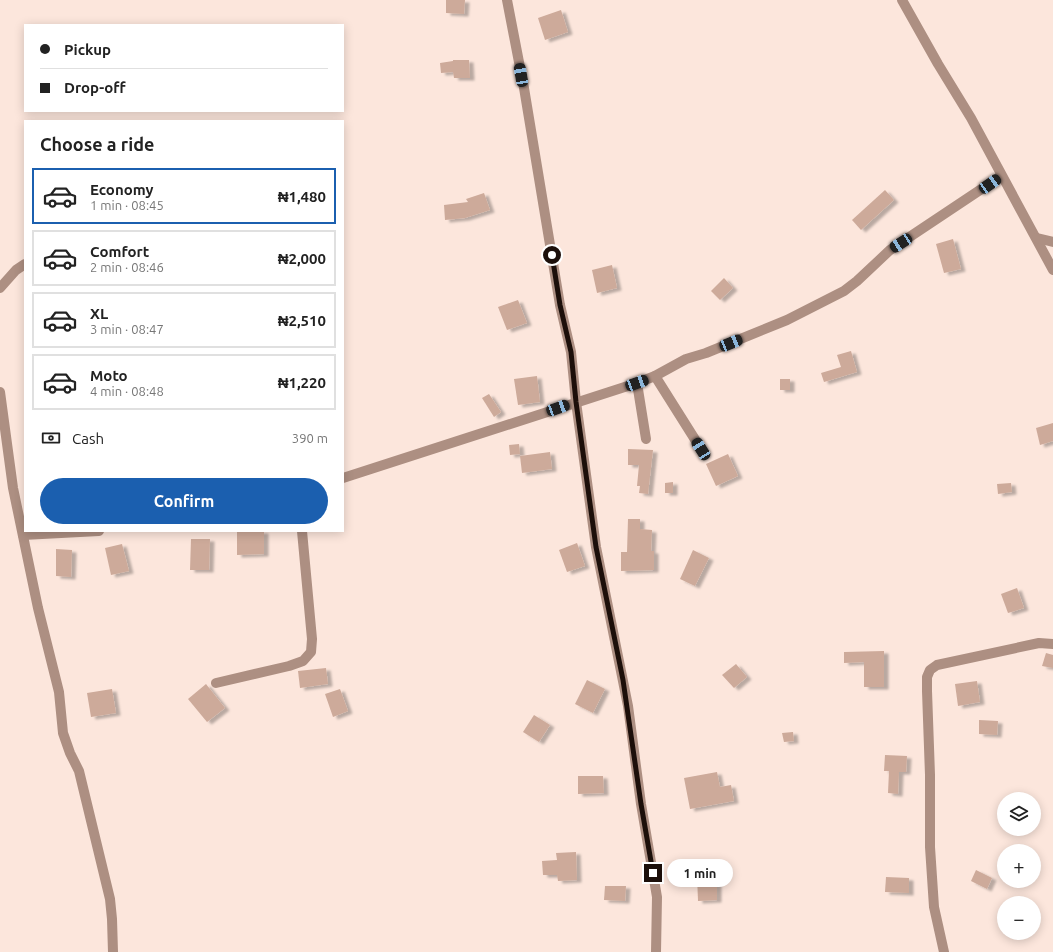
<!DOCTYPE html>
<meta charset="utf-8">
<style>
:root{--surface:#fff;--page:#f2f2f2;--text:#222;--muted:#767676;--line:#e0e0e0;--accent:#1b5faf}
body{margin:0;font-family:Ubuntu,sans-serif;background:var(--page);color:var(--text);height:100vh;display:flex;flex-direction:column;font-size:15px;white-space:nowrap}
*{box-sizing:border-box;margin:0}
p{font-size:13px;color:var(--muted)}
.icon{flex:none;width:22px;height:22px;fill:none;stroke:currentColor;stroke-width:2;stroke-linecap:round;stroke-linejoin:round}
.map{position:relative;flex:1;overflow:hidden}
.panel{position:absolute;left:24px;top:120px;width:320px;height:412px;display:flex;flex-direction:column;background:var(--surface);border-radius:0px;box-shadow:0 2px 10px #0003}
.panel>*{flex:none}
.hud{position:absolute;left:24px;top:24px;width:320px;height:88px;border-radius:0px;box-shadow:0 2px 10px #0003;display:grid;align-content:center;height:88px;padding:0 16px;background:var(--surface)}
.tools{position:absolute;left:997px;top:792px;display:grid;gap:8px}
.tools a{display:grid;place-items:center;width:44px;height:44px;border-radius:50%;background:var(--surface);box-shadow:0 2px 10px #0003;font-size:20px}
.end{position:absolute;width:18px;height:18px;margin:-9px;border:5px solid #1c0f0a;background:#fff;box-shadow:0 0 0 2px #fff}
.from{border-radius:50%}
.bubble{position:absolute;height:28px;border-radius:14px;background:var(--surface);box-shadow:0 2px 10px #0003;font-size:13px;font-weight:700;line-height:28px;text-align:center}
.car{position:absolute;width:12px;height:24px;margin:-12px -6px;border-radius:5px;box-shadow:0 0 3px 1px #0007;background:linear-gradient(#222 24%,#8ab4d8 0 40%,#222 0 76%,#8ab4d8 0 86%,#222 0)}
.hud b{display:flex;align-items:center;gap:14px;height:38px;font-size:15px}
.hud b+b{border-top:1px solid var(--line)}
.hud i{width:10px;height:10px;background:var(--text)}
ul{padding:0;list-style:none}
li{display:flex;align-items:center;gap:12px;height:56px;margin:0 8px 6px;padding:0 8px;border:2px solid var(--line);border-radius:0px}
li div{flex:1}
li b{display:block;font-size:15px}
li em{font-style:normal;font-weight:700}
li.active{border-color:var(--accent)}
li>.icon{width:36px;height:36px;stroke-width:1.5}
h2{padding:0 16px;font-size:18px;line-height:48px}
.pay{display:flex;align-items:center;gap:10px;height:44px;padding:0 16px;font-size:15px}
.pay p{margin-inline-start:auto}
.action{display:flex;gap:8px;margin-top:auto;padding:8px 16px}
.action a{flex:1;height:46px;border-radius:24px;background:var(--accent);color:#fff;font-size:16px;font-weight:700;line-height:46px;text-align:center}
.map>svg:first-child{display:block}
</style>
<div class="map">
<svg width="1053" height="952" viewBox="0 0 1053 952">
<defs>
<filter id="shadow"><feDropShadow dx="4.5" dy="2.5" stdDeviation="1" flood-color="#0004"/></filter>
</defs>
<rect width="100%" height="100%" fill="#fce6dc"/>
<g fill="#cdaa9a" filter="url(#shadow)">
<polygon points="446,0 465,0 464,14 446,13"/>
<polygon points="561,10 568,32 545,40 538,18"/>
<polygon points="453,60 469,60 470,78 454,78 453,72 441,73 440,63 453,61"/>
<polygon points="885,190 894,200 861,230 852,220"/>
<polygon points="484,193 490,210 465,218 445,220 444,205 468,202 466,199"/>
<polygon points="953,239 961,269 944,273 936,244"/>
<polygon points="612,265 617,288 597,293 592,270"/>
<polygon points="724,278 733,288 720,300 711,291"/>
<polygon points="518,300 527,323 507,330 498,307"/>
<polygon points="851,351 857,372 824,382 821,373 841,367 837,355"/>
<polygon points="537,376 540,402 518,405 514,379"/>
<rect x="780" y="379" width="10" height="11"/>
<polygon points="489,394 501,412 494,417 482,398"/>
<polygon points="1053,423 1053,441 1040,445 1036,428"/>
<polygon points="519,444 520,454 510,455 509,445"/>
<polygon points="628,449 653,450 648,494 639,493 640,486 637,486 639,465 628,465"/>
<polygon points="550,452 552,469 522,473 520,456"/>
<polygon points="728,454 738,476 716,486 706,464"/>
<polygon points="673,482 673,493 665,493 665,483"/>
<polygon points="1011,483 1012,492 998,494 997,484"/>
<polygon points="628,519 640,519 640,529 652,530 651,551 654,551 654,570 621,571 621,552 627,552"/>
<polygon points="237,531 264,531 264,554 237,555"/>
<polygon points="191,539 210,539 209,570 190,570"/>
<polygon points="577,543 585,566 567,572 559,550"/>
<polygon points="122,544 129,571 111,575 105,548"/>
<polygon points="56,549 72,550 71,577 56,576"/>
<polygon points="693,550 709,558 695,586 680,579"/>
<polygon points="1017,588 1024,608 1008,613 1001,594"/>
<polygon points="884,651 884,687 864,687 864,662 844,663 844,652"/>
<polygon points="1046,653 1053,655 1053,668 1042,666"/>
<polygon points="736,664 747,677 734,688 722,675"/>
<polygon points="326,668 328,684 300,688 298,671"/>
<polygon points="587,680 605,689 593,713 575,704"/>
<polygon points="977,681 980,702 958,706 955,684"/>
<polygon points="206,684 225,708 207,722 188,699"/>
<polygon points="112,689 116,713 91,717 87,693"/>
<polygon points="340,689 348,711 333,717 325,694"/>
<polygon points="534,715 550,725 539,742 523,732"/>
<polygon points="979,720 998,721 997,735 979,734"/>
<polygon points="793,732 794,741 784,742 782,733"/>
<polygon points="885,755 907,756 906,772 899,772 898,794 888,793 889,771 884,771"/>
<polygon points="717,772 720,787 731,785 734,801 690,809 684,778"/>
<polygon points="578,776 603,776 604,793 578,794"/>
<polygon points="576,852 577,880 558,881 557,875 543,875 542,861 557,860 556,853"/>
<polygon points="976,870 992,878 987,889 971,881"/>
<polygon points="697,875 717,875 717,900 698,901"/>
<polygon points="886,877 909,878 909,893 885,892"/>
<polygon points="605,886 626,886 625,901 604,900"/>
</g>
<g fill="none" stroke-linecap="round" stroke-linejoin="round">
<g stroke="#ad8f82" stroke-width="10">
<polyline points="902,0 938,64 971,118 1053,270"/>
<polyline points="1037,238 1053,242"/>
<polyline points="0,288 16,270 25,264"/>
<polyline points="655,376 701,449"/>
<polyline points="637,383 646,439"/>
<polyline points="0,392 13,488 38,608 59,692 63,733 70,753 79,771 110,899 112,919 113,952"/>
<polyline points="343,478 637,383 655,376 686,359 706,353 787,320 844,291 857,281 890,250 1001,176"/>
<polyline points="23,535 99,531"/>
<polyline points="216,683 289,666 303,661 311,652 312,639 302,531"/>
<polyline points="944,952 934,907 930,847 930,775 927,691 927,677 930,670 937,665 1039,643 1053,644"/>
</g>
<polyline stroke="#ad8f82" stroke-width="10" points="507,0 524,88 560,305 571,352 576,402 596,547 628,706 641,804 657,897 656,952"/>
</g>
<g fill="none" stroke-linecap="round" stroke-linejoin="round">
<polyline stroke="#1c0f0a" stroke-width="5" points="552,255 560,305 571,352 576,402 596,547 623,680 641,804 653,873"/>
</g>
</svg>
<div class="tools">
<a><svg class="icon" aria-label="layers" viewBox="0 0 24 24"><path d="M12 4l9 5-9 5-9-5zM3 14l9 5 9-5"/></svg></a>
<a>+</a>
<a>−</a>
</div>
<i class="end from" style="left:552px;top:255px"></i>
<i class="end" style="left:653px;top:873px"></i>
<div class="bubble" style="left:667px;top:859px;width:66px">1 min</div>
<i class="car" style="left:521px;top:75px;rotate:350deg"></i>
<i class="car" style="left:990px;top:184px;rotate:56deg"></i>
<i class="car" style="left:901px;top:243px;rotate:237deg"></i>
<i class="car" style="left:731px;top:343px;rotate:68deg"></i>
<i class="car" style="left:637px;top:383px;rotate:70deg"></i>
<i class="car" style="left:558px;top:408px;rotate:70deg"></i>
<i class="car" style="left:701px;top:449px;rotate:328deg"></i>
<div class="hud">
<b><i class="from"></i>Pickup</b>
<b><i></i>Drop-off</b>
</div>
<section class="panel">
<h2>Choose a ride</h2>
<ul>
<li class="active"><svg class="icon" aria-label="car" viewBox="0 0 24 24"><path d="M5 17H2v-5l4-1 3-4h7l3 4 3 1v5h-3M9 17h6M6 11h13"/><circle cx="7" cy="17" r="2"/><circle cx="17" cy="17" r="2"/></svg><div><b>Economy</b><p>1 min · 08:45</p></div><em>₦1,480</em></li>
<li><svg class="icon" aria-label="car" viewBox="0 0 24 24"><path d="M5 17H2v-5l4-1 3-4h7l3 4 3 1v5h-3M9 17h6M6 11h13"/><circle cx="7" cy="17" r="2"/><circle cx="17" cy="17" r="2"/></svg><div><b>Comfort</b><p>2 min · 08:46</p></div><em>₦2,000</em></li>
<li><svg class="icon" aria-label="car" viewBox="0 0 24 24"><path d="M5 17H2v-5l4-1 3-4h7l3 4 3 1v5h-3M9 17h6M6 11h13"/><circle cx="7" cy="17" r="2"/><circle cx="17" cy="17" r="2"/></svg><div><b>XL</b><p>3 min · 08:47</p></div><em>₦2,510</em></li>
<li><svg class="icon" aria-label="car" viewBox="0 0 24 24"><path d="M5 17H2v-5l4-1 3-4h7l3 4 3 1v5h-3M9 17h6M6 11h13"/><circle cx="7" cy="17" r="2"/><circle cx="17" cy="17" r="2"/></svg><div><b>Moto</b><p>4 min · 08:48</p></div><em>₦1,220</em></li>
</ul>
<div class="pay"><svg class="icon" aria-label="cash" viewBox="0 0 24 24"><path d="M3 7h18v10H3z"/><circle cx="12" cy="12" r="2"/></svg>Cash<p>390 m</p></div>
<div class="action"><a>Confirm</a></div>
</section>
</div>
